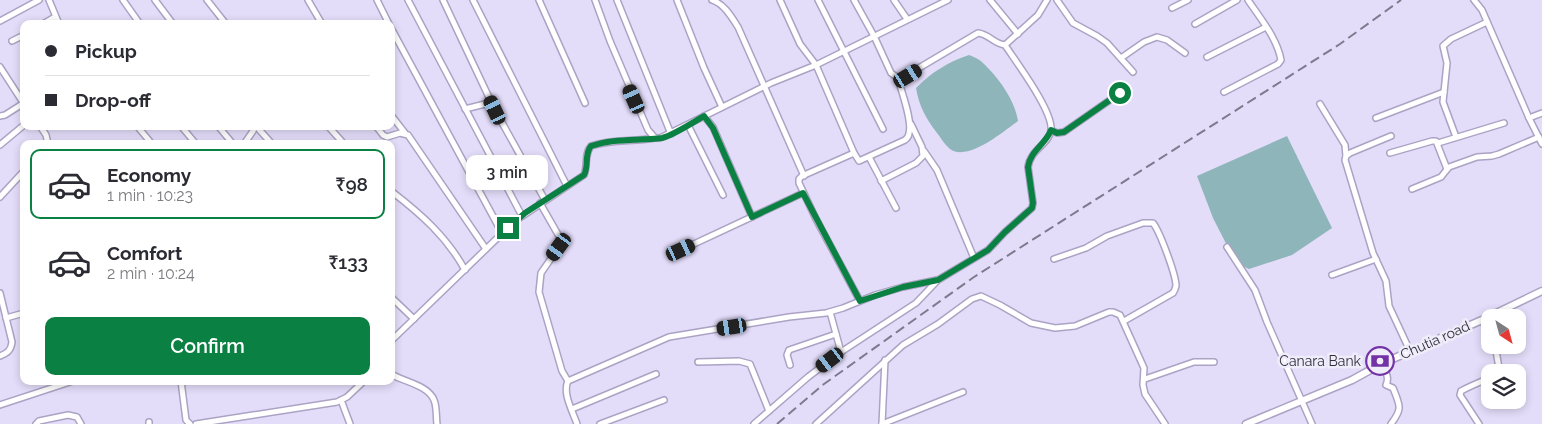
<!DOCTYPE html>
<meta charset="utf-8">
<style>
:root{--surface:#fff;--page:#f2f2f3;--text:#2b2b33;--muted:#7c7c81;--line:#e1e1e2;--accent:#0b8043}
body{margin:0;font-family:Raleway,sans-serif;background:var(--page);color:var(--text);height:100vh;display:flex;flex-direction:column;font-size:19px;white-space:nowrap}
*{box-sizing:border-box;margin:0}
p{font-size:16px;color:var(--muted)}
.icon{flex:none;width:28px;height:28px;fill:none;stroke:currentColor;stroke-width:2;stroke-linecap:round;stroke-linejoin:round}
.map{position:relative;flex:1;overflow:hidden}
.panel{position:absolute;left:20px;top:140px;width:375px;height:245px;display:flex;flex-direction:column;background:var(--surface);border-radius:10px;box-shadow:0 2px 8px #0003}
.panel>*{flex:none}
.guide{position:absolute;left:20px;top:20px;width:375px;height:110px;border-radius:10px;box-shadow:0 2px 8px #0003;display:grid;align-content:center;height:110px;padding:0 25px;background:var(--surface)}
.needle{width:32px;rotate:144deg}
.tools{position:absolute;left:1481px;top:309px;display:grid;gap:10px}
.tools a{display:grid;place-items:center;width:45px;height:45px;border-radius:10px;background:var(--surface);box-shadow:0 2px 8px #0003;font-size:25px}
.end{position:absolute;width:22px;height:22px;margin:-11px;border:6px solid #0b8043;background:#fff;box-shadow:0 0 0 2px #fff}
.from{border-radius:50%}
.bubble{position:absolute;height:35px;border-radius:10px;background:var(--surface);box-shadow:0 2px 8px #0003;font-size:16px;font-weight:600;line-height:35px;text-align:center}
.car{position:absolute;width:15px;height:30px;margin:-15px -8px;border-radius:6px;box-shadow:0 0 4px 1px #0007;background:linear-gradient(#222 24%,#8ab4d8 0 40%,#222 0 76%,#8ab4d8 0 86%,#222 0)}
.guide b{display:flex;align-items:center;gap:18px;height:48px;font-size:19px}
.guide b+b{border-top:1px solid var(--line)}
.guide i{width:12px;height:12px;background:var(--text)}
ul{padding:9px 0 0;list-style:none}
li{display:flex;align-items:center;gap:15px;height:70px;margin:0 10px 8px;padding:0 15px;border:2px solid transparent;border-radius:10px}
li div{flex:1}
li b{display:block;font-size:19px}
li em{font-style:normal;font-weight:600}
li.on{border-color:var(--accent)}
li>.icon{width:45px;height:45px;stroke-width:1.5}
.button{display:flex;gap:10px;margin-top:auto;padding:10px 25px}
.button a{flex:1;height:58px;border-radius:10px;background:var(--accent);color:#fff;font-size:20px;font-weight:600;line-height:58px;text-align:center}
.map>svg:first-child{display:block}
</style>
<div class="map">
<svg width="1542" height="424" viewBox="0 0 1542 424">
<rect width="100%" height="100%" fill="#e4ddfa"/>
<g fill="#8eb5ba">
<path d="M969 55C974 57 979 59 983 63 998 77 1015 100 1018 121 1004 131 968 162 950 149 945 145 941 138 937 133 926 119 919 106 916 88 932 72 948 62 969 55Z"/>
<polygon points="1287,136 1332,228 1292,255 1249,269 1236,263 1213,218 1197,176"/>
</g>
<g fill="none" stroke-linecap="round" stroke-linejoin="round">
<defs>
<g id="minor">
<polyline points="49,0 59,24"/>
<polyline points="123,0 140,24"/>
<polyline points="155,0 173,24"/>
<polyline points="207,0 226,24"/>
<polyline points="308,0 322,24"/>
<polyline points="377,0 389,24"/>
<polyline points="408,0 522,216"/>
<polyline points="443,0 494,108"/>
<polyline points="473,0 567,186"/>
<polyline points="539,0 585,103"/>
<polyline points="595,0 610,41 648,130 655,138 660,138 771,83 816,65 948,0"/>
<polyline points="617,0 671,134"/>
<polyline points="677,0 704,68 722,107"/>
<path d="M712 0C724 4 731 16 738 27L804 176"/>
<path d="M780 0 800 44 816 65 854 153 859 161 905 140C907 138 909 137 909 133 913 121 901 91 898 78"/>
<polyline points="818,0 883,129"/>
<path d="M854 0 874 36 891 73 898 78H902L978 33C989 34 994 44 1005 45L1038 15 1047 0"/>
<polyline points="894,0 907,19"/>
<polyline points="990,0 1018,34"/>
<polyline points="1057,0 1073,23 1097,36 1107,43 1133,72"/>
<polyline points="1474,0 1482,10 1529,118 1542,144"/>
<polyline points="1172,8 1188,0"/>
<polyline points="0,21 39,0"/>
<polyline points="43,24 55,17"/>
<polyline points="1195,24 1237,0"/>
<polyline points="391,28 502,233"/>
<polyline points="12,41 24,35"/>
<polyline points="1207,57 1266,27"/>
<polyline points="1121,58 1144,42 1157,37 1167,40 1185,53"/>
<polyline points="0,67 24,104"/>
<path d="M1224 92 1278 64 1281 60C1277 38 1260 18 1248 0"/>
<polyline points="1320,104 1345,145 1346,156"/>
<polyline points="465,109 485,104 495,110 545,200"/>
<polyline points="391,115 405,133"/>
<polyline points="0,116 5,115 24,103"/>
<polyline points="704,116 713,127 752,217"/>
<polyline points="1376,118 1444,92"/>
<polyline points="1529,118 1542,113"/>
<polyline points="688,125 723,195"/>
<polyline points="40,126 46,135 48,144"/>
<polyline points="137,126 152,144"/>
<polyline points="181,126 196,144"/>
<polyline points="218,126 233,144"/>
<polyline points="256,126 272,144"/>
<polyline points="328,126 344,144"/>
<polyline points="376,126 383,135 387,137 400,133 408,135 486,249"/>
<polyline points="1051,130 1057,133 1064,132 1120,93"/>
<polyline points="1391,136 1350,153 1346,156 1345,160 1373,253 1386,281 1389,306 1410,351"/>
<polyline points="1456,137 1443,102 1447,63 1443,46 1451,39 1487,22"/>
<polyline points="1438,143 1504,123"/>
<polyline points="244,144 253,131 255,126"/>
<polyline points="0,145 24,125"/>
<polyline points="924,151 937,170 974,258"/>
<polyline points="854,153 802,176 799,179 799,183 816,219 860,301"/>
<polyline points="1390,153 1432,141 1436,141 1447,169"/>
<polyline points="869,157 896,208"/>
<polyline points="881,181 916,163 923,156 922,147 911,124"/>
<polyline points="1412,189 1441,177 1449,167 1477,157 1492,156 1499,154 1539,137"/>
<path d="M391 191C421 214 447 237 465 270"/>
<polyline points="0,197 24,171"/>
<polyline points="540,203 560,238 559,247 541,273 539,292 562,371 568,381"/>
<polyline points="1227,247 1255,290 1267,322 1312,424"/>
<polyline points="681,250 803,193"/>
<path d="M1054 259 1086 248 1107 236 1143 223H1153C1160 232 1176 275 1176 286 1175 290 1175 290 1173 293L1124 321"/>
<polyline points="1332,275 1376,259"/>
<path d="M0 293 12 342C11 350 8 353 0 356"/>
<polyline points="391,297 414,319"/>
<polyline points="830,312 841,352"/>
<polyline points="6,318 24,313"/>
<polyline points="1482,320 1490,334"/>
<path d="M391 341 515 221 584 175C588 166 584 154 591 146 612 139 633 142 655 138"/>
<polyline points="1495,345 1499,368 1497,372"/>
<polyline points="698,362 739,361 750,364 769,411"/>
<path d="M1381 364C1385 371 1390 377 1386 385L1393 388C1400 406 1403 408 1391 424"/>
<polyline points="790,365 787,355 789,350 836,334"/>
<path d="M391 374C404 382 428 385 434 400 437 407 436 417 437 424"/>
<polyline points="1145,379 1194,362 1214,362"/>
<polyline points="181,381 186,420 190,424"/>
<polyline points="341,400 350,424"/>
<polyline points="0,405 73,381"/>
<polyline points="572,409 656,374"/>
<polyline points="36,424 39,421 68,415 77,417 81,424"/>
<polyline points="149,424 149,422"/>
<polyline points="196,424 337,402 347,397 364,381"/>
<path d="M577 424C573 412 562 393 568 381L669 337 789 317 826 313 843 308 875 295 903 287 937 280"/>
<polyline points="600,424 664,400"/>
<path d="M754 424 808 377 841 352 916 303 938 280 988 250 1005 232 1032 208 1033 203 1028 167C1030 150 1048 145 1051 131 1054 112 1016 62 1005 45"/>
<polyline points="816,424 903,345 938,324 972,299 981,296 1000,305 1031,323 1055,328 1075,326 1109,312 1113,312 1120,315 1144,368 1143,385 1145,394 1165,424"/>
<polyline points="882,424 963,392"/>
<polyline points="882,424 885,360"/>
<path d="M1479 424 1460 395 1461 391C1470 386 1480 382 1490 378"/>
</g>
<polyline id="tertiary" points="1246,424 1352,380 1381,364 1482,320 1542,291"/>
</defs>
<use href="#minor" stroke="#aca3c4" stroke-width="8"/>
<use href="#tertiary" stroke="#aca3c4" stroke-width="9"/>
<use href="#minor" stroke="#fff" stroke-width="5"/>
<use href="#tertiary" stroke="#fff" stroke-width="6"/>
<polyline stroke="#7e7a8e" stroke-width="2" stroke-dasharray="10 5" stroke-linecap="butt" points="777,424 824,384 974,277 1340,44 1401,0"/>
</g>
<g fill="none" stroke-linecap="round" stroke-linejoin="round">
<path stroke="#0b8043" stroke-width="6" d="M508 228 525 213 584 175C589 166 584 154 591 146 614 138 638 141 662 138 672 136 694 122 704 116L713 128 752 217 803 193 860 301 903 287 938 280 988 250 1005 232 1032 208 1033 203 1028 167C1030 151 1046 144 1051 130L1057 133 1064 132 1120 93"/>
</g>
<defs>
<symbol id="bank-ring" viewBox="-11 -11 22 22"><circle r="9.5" fill="#f0edfb" stroke="#7332a6" stroke-width="1.5"/><path d="M-6-4H6V4H-6ZM0-2.3a2.3 2.3 0 1 0 0 4.6a2.3 2.3 0 1 0 0-4.6Z" fill="#7332a6"/></symbol>
</defs>
<g fill-rule="evenodd">
<use href="#bank-ring" x="1364" y="345" width="32" height="32"/>
</g>
<g text-anchor="middle" dominant-baseline="central" stroke-width="5" stroke-linejoin="round" paint-order="stroke">
<g font-size="14" fill="#322f3c" stroke="#f0edfb">
<text transform="translate(1435 340) rotate(-24)">Chutia road</text>
</g>
<g font-size="14" fill="#322f3c" stroke="#f0edfb" text-anchor="end">
<text x="1361" y="361">Canara Bank</text>
</g>
</g>
</svg>
<div class="tools">
<a><svg class="needle" viewBox="-14 -14 28 28"><path d="M0-13l5 13h-10z" fill="#e53935"/><path d="M0 13l5-13h-10z" fill="#7c7c81"/></svg></a>
<a><svg class="icon" aria-label="layers" viewBox="0 0 24 24"><path d="M12 4l9 5-9 5-9-5zM3 14l9 5 9-5"/></svg></a>
</div>
<i class="end from" style="left:1120px;top:93px"></i>
<i class="end" style="left:508px;top:228px"></i>
<div class="bubble" style="left:466px;top:155px;width:82px">3 min</div>
<i class="car" style="left:908px;top:76px;rotate:59deg"></i>
<i class="car" style="left:634px;top:99px;rotate:336deg"></i>
<i class="car" style="left:495px;top:110px;rotate:335deg"></i>
<i class="car" style="left:559px;top:247px;rotate:216deg"></i>
<i class="car" style="left:681px;top:250px;rotate:65deg"></i>
<i class="car" style="left:732px;top:327px;rotate:261deg"></i>
<i class="car" style="left:830px;top:360px;rotate:233deg"></i>
<div class="guide">
<b><i class="from"></i>Pickup</b>
<b><i></i>Drop-off</b>
</div>
<section class="panel">
<ul>
<li class="on"><svg class="icon" aria-label="car" viewBox="0 0 24 24"><path d="M5 17H2v-5l4-1 3-4h7l3 4 3 1v5h-3M9 17h6M6 11h13"/><circle cx="7" cy="17" r="2"/><circle cx="17" cy="17" r="2"/></svg><div><b>Economy</b><p>1 min · 10:23</p></div><em>₹98</em></li>
<li><svg class="icon" aria-label="car" viewBox="0 0 24 24"><path d="M5 17H2v-5l4-1 3-4h7l3 4 3 1v5h-3M9 17h6M6 11h13"/><circle cx="7" cy="17" r="2"/><circle cx="17" cy="17" r="2"/></svg><div><b>Comfort</b><p>2 min · 10:24</p></div><em>₹133</em></li>
</ul>
<div class="button"><a>Confirm</a></div>
</section>
</div>
